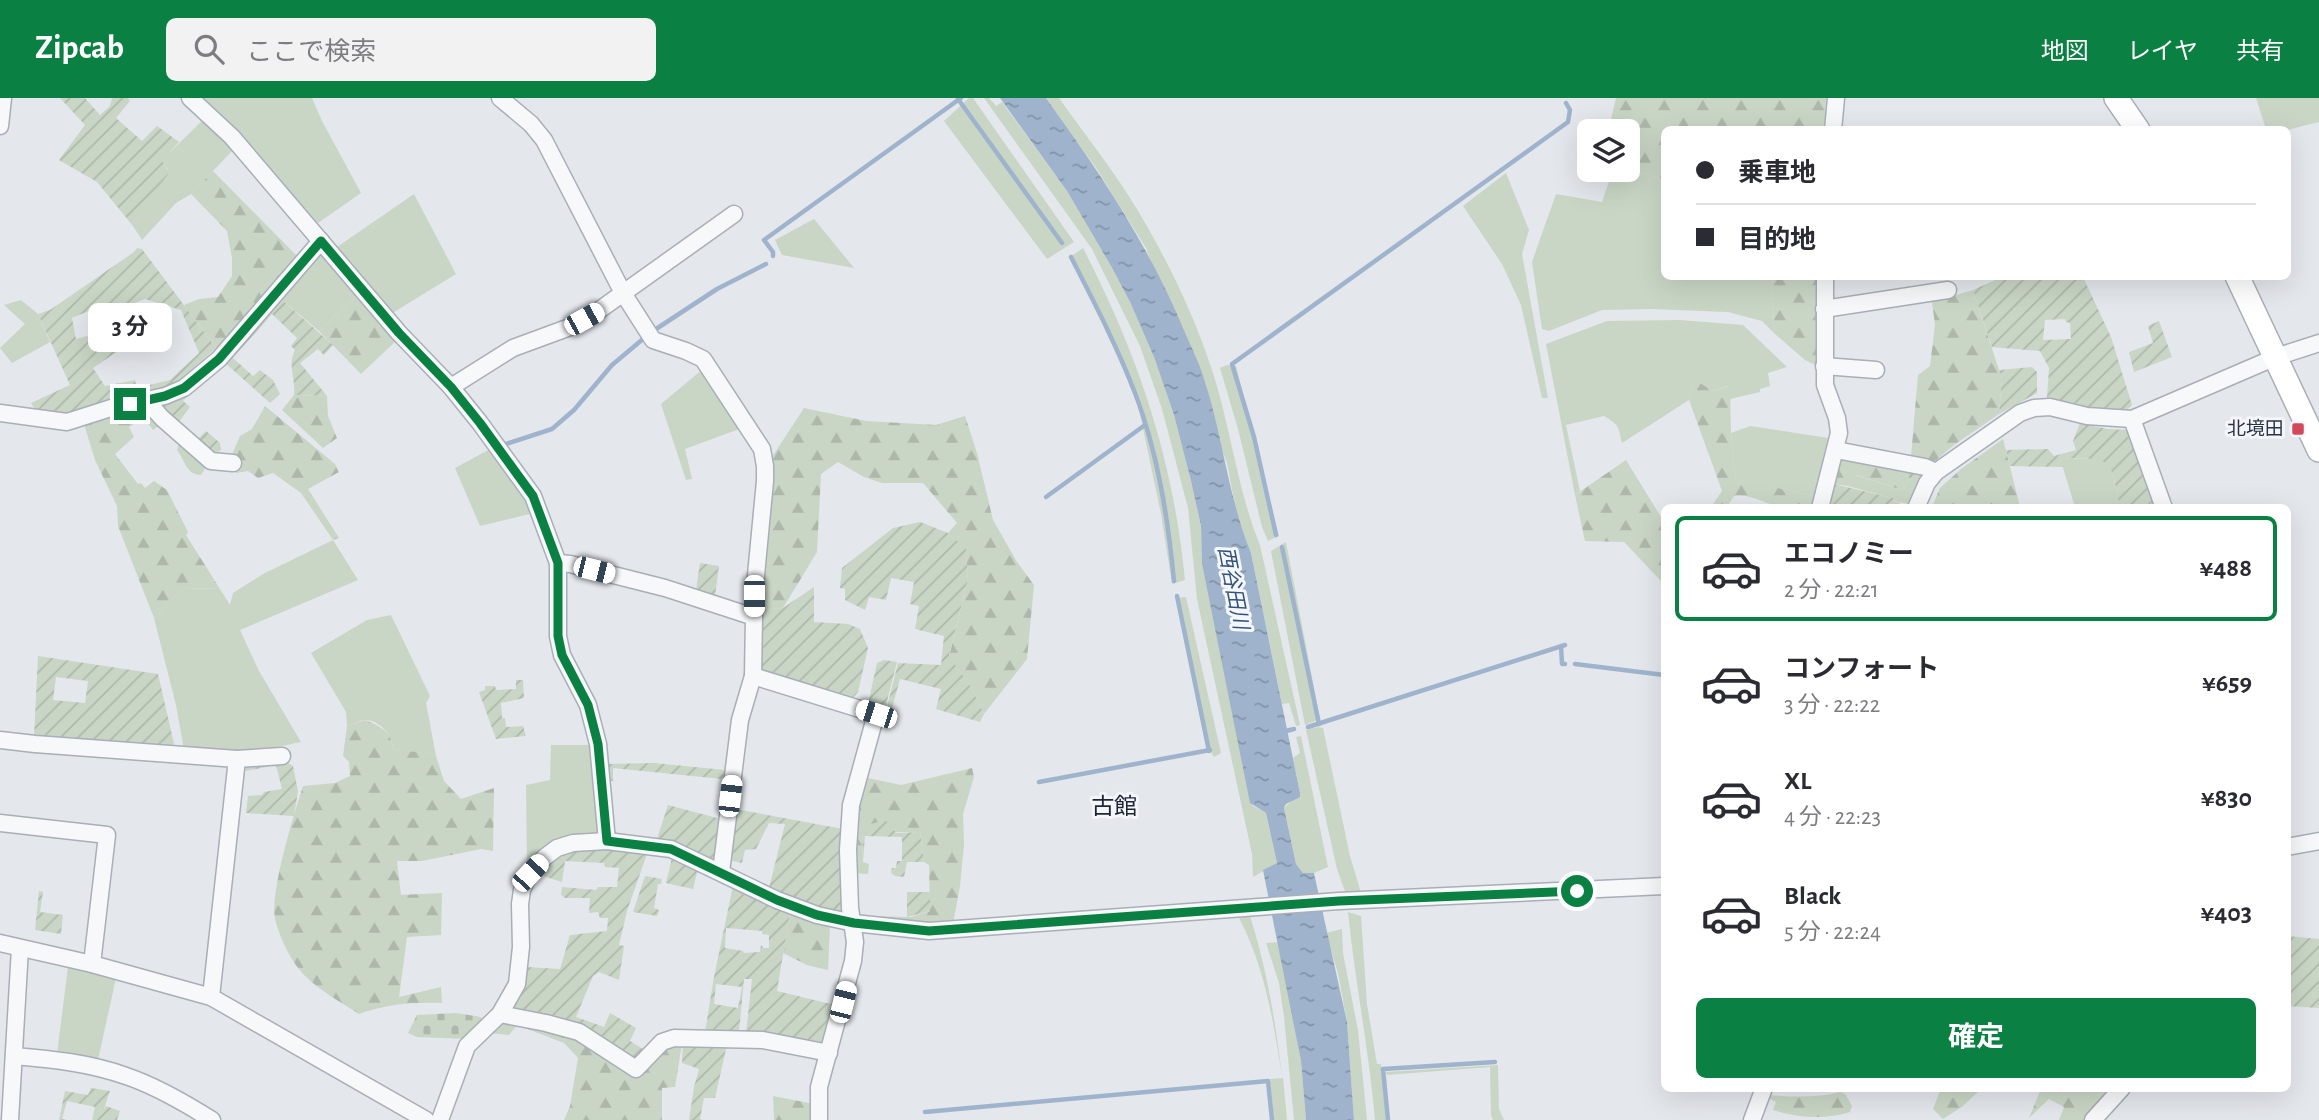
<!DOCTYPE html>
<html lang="ja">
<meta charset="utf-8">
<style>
:root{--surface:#fff;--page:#f2f2f3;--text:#2b2b33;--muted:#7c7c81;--line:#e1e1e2;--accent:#0b8043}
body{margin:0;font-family:"Alegreya Sans","Noto Sans JP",sans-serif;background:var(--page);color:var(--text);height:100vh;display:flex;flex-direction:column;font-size:26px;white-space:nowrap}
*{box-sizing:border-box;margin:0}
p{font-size:23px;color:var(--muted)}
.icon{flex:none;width:38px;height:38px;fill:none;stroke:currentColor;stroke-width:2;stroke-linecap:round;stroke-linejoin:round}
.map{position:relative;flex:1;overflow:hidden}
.details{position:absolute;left:1661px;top:406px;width:630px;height:588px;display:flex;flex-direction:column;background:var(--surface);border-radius:10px;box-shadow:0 7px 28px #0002}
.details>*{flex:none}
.banner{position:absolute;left:1661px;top:28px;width:630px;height:154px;border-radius:10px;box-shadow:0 7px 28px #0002;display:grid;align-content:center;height:154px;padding:0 35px;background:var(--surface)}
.fabs{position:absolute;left:1577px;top:21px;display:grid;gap:14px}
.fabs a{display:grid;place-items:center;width:63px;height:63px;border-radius:10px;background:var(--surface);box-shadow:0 7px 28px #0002;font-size:35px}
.end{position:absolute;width:32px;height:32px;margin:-16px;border:9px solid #0b8043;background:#fff;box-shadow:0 0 0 4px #fff}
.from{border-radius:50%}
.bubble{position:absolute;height:49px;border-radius:10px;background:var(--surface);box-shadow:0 7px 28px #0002;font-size:23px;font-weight:700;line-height:49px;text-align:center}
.car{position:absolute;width:21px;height:42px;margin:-21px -10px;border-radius:9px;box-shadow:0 0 5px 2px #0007;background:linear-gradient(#fff 24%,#345 0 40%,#fff 0 76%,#345 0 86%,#fff 0)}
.banner b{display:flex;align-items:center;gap:24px;height:66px;font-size:26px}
.banner b+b{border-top:2px solid var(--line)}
.banner i{width:18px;height:18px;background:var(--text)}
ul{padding:12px 0 0;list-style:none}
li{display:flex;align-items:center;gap:21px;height:105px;margin:0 14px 10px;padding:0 21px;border:4px solid transparent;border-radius:10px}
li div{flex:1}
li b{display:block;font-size:26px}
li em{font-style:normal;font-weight:700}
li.active{border-color:var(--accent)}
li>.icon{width:63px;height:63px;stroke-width:1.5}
.cta{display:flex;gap:14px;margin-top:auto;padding:14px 35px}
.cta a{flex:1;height:80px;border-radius:10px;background:var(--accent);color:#fff;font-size:28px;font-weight:700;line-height:80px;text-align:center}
header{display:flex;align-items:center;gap:42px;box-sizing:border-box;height:98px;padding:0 35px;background:var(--accent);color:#fff}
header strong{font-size:33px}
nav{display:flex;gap:38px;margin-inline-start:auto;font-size:24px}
.search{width:490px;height:63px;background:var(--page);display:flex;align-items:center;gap:18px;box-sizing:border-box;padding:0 24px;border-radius:10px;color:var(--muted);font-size:26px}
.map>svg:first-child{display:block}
</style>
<header>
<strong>Zipcab</strong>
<div class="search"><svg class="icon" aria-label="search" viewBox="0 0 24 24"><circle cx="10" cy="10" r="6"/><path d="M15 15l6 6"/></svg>ここで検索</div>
<nav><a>地図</a><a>レイヤ</a><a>共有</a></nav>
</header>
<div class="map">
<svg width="2319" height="1022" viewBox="0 0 2319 1022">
<defs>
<pattern id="forest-firs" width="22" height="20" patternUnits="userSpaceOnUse" patternTransform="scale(1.75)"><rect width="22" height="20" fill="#c9d6c5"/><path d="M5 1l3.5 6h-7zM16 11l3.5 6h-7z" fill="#adb8ab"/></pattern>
<pattern id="cemetery-stones" width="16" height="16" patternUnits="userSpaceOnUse" patternTransform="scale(1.75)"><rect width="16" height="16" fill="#c9d6c5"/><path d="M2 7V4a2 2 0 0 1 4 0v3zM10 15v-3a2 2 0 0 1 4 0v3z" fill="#adb8ab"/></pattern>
<pattern id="garden-furrows" width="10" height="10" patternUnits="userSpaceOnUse" patternTransform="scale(1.75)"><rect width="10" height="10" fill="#c9d6c5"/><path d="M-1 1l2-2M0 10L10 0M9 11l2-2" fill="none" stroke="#adb8ab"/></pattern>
<pattern id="water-ripples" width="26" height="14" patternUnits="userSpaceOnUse" patternTransform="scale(1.75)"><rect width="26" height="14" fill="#9fb4cc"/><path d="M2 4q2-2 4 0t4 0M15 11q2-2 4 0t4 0" fill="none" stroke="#8293a7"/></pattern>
</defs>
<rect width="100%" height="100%" fill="#e4e7ec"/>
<g fill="#c9d6c5">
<polygon points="202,0 312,0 322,23 361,95 318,125"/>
<polygon points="969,0 973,0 1074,144 1047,161 944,23"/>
<polygon points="984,0 989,0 996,8 1002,4 1067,93 1111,168 1130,204 1154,259 1174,317 1191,383 1201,428 1202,466 1253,708 1266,715 1277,765 1253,779 1252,756 1197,501 1188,410 1162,311 1140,248 1092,151"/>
<path d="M1046 0H1059C1085 37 1115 74 1138 113 1168 163 1194 217 1212 272 1231 330 1237 391 1260 447L1300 627 1296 628 1289 605 1282 606 1251 455 1238 424 1227 365 1146 150 1096 70Z"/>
<polygon points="2256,0 2319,0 2319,24 2287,32 2266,31"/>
<polygon points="203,22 233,52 191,96 176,105 142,142 133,128 167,76 168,71 161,63"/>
<polygon points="1628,71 1664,81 1664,178 1773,179 1771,193 1775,236 1762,223 1728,214 1651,211 1602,212 1549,233 1542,231 1532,164 1556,96 1602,104 1613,72"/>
<polygon points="1506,75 1529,132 1522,156 1548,300 1542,300 1521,207 1502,166 1463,108"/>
<polygon points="414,96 456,176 391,216 337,149"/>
<polygon points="814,121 854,170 782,157 775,142"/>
<path d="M1083 150C1139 259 1173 360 1185 482L1172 486 1161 416 1136 297 1114 243 1070 159Z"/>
<polygon points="329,156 359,196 319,233 280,200 316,158"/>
<polygon points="21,202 38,216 50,244 12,265 0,250 25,226 4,207"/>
<path d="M1680 222 1743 227 1787 269 1768 275 1770 288 1760 291V294L1730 301 1729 288 1713 293 1695 283 1689 302 1622 345C1618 328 1620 328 1604 318L1566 327 1580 393 1575 397 1546 246 1607 223Z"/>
<polygon points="1227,267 1236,268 1279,438 1268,443 1262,429 1238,331 1220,270"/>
<polygon points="703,271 742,330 685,351 692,381 686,382 661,306"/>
<polygon points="1750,328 1828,340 1814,398 1736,382 1731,335"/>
<polygon points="490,351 533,415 480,428 455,370"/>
<polygon points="2060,360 2102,361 2111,368 2120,409 2075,409"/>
<polygon points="1917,372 1923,375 1909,406 1893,403 1892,400 1848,388 1855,377 1902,392"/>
<polygon points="333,442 358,482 240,532 259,573 301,644 254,654 184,652 176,607 154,520 183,490 220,491 230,507 233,495 263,476"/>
<polygon points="1286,444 1320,621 1305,627 1271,453"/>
<polygon points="1186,499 1221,655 1214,659 1208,649 1176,500"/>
<path d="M391 517 430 598 426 605 436 658C421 653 408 655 393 650 392 637 380 622 365 622 360 622 352 627 347 628L346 614 311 555 367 522Z"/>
<polygon points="1318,629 1323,630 1350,758 1361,795 1346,796 1337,771 1306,632"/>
<polygon points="1301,638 1328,769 1314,775 1303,775 1296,766 1284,710 1300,695 1293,660 1300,655 1296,639"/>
<polygon points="551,647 594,647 599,735 596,739 527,768 526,687 550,682"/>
<path d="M1348 814 1361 818 1367 906 1377 966H1381L1386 1022H1375C1369 952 1355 884 1348 814Z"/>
<path d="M1250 818C1267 872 1275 921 1282 977 1273 923 1265 869 1239 820Z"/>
<polygon points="1342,831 1343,855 1358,932 1367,1022 1354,1022 1347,924 1338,875 1326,835"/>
<polygon points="1279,844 1301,963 1306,1022 1294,1022 1284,919 1279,885 1266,845"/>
<polygon points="68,869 116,880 98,962 57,956"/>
<polygon points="1498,967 1499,1011 1504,1022 1493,1022 1491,1017 1490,969 1387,977 1386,974"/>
<polygon points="1283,980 1287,1022 1274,1022 1270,981"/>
</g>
<g fill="url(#forest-firs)">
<polygon points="1616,0 1826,0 1824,31 1664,32 1664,81 1628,71 1628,33 1623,33 1625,27 1611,21"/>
<polygon points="213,73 298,159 216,250 184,207 199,201 218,199 232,178 232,160 227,133 191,96"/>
<polygon points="1773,179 1817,179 1819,269 1805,262 1775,236 1771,193"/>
<polygon points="1973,192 2002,281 1999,316 1954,347 1934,364 1911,359 1918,277 1930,268 1935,227 1932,204"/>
<polygon points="359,196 396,243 361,276 319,233"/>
<path d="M1695 282 1713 293 1730 288 1731 335 1736 381 1814 398 1811 409C1802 410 1792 411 1783 410 1767 407 1751 395 1734 398L1727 409H1711L1722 393 1689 302Z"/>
<polygon points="294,297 327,298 328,318 337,340 323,350 282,312"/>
<polygon points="265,308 335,366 339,374 308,391 339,440 333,442 301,395 273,375 258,380 248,373 236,375 231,359 240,338 252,331"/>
<path d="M145 309 208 366 201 377C186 377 185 362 177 352L179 346 161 326 153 332 144 320 129 329 134 339 115 356 138 386 141 385 145 390 154 383 167 392 188 434 186 437 220 491 183 490 154 520 118 428 117 408 95 362 84 326Z"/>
<polygon points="804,310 866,323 936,327 965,318 977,355 993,422 1017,464 1034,487 1027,561 984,616 971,589 949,559 968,481 966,452 948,435 957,425 923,385 882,385 864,379 838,364 821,376 817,454 783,510 761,512 772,359"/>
<polygon points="2003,341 2020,409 1932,409 1940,390 1961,371"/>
<polygon points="1842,357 1917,372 1902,392 1856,377 1848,388 1834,386"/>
<polygon points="1626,362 1664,424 1664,485 1660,482 1624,444 1585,443 1575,397"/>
<path d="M365 622C380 628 391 633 393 650 410 655 419 652 436 658L444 683 461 701 494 690 493 753 481 751 422 763H397L401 797 442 795 441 837 407 839 399 899 441 889 442 905C413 904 386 906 359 916 339 903 313 889 298 870 288 857 279 837 275 821 270 793 294 716 303 688L335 685 350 678 349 664 343 658 347 628Z"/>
<polygon points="972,670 974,679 963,716 964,747 960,788 953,826 870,821 871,818 911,819 930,813 929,767 924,764 920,734 862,734 863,764 869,766 868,776 856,775 855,726 868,680 901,687"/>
<polygon points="790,814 830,826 828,872 807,867 783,855"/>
<polygon points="501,924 576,938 634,978 642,976 661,952 682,946 675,989 662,990 662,1022 564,1022 570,1008 578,960 564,945 517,927 509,937 490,935"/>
<polygon points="1941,990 1990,990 1990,991 1986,993 1980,992 1963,1008 1943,1021 1933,1011"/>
<polygon points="2041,991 2116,991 2087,1022 2059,1022 2064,1009 2049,1001 2029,1020"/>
<path d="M1841 994 1846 997 1852 1008 1850 1014C1824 1022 1800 1020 1773 1012L1776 1004 1770 1001 1769 997C1795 999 1816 1000 1841 994Z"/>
<polygon points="773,998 814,1006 814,1022 774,1022"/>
</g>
<polygon fill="url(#cemetery-stones)" points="456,915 481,919 483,924 465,941 417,939 408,935 417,917"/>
<g fill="url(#garden-furrows)" fill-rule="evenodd">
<polygon points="60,0 85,0 100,17 110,8 112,0 128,0 130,3 116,20 142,43 157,28 179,44 162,63 168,72 168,76 133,128 97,84 59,62 85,27"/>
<path d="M137 150 142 151 216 250 174 287 49 319 38 316 31 305 70 287 38 216 50 212 134 154ZM145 201 181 212 199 255 170 282 137 290 135 282 105 288 93 270 118 253 132 250 130 243 136 240 133 234 96 249 91 237 76 241 72 220 103 207 107 215Z"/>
<path d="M2002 179H2083L2111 239 2132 307C2119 323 2091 309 2074 305 2065 303 2056 302 2047 300L2049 270 2040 253 1992 249 1973 192ZM2065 221 2066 224 2070 225 2071 241 2043 242 2045 222Z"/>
<path d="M280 200 333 247 324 257 318 251 300 265 327 298 294 297C296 280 287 268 295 252L291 248 297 240 272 216 233 260 253 278 260 272 273 282 280 296 270 305 224 264Z"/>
<polygon points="2159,223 2172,259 2134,274 2129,254 2153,245 2148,228"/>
<polygon points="2032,269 2037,274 2037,295 1999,316 2002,281 1999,272"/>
<polygon points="216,271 183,303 190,309 178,325 198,341 206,333 220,345 221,352 211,358 159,307"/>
<path d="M2080 325 2107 331 2129 332 2157 409H2120C2109 356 2115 362 2060 360L2063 369 2010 368 2006 352 2048 351 2054 358 2076 352 2073 343Z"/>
<polygon points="1834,386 1893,400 1893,403 1900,405 1898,409 1828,410"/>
<polygon points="920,424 948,435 966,451 968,481 949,558 971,589 984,616 980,624 936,611 941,591 900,581 890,618 885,617 898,565 941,567 944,538 915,531 919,508 910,506 914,484 891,480 886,502 869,499 865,512 845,502 845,491 840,490 842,470 893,430"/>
<polygon points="700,465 719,468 715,498 696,492"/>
<polygon points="814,489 814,524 848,526 860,531 868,550 858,594 853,600 761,573 761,512 783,510"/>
<path d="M38 558 158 576 175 650 34 639ZM56 579 88 583 85 605 53 602Z"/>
<polygon points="884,562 897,564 885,611 868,606 877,565"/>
<polygon points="516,582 523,582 524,600 501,605 502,620 505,620 506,629 523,628 526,638 496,641 479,594 485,592 485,588 495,588 496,592 516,591"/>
<polygon points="285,663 293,668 298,693 294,718 246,715 248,698 262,697 264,694 282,691 276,667 246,673 245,669"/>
<polygon points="654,665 725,672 722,681 613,670 613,683 608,683 607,666"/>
<polygon points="668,707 721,721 717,761 713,764 675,743 656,744"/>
<polygon points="735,711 843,731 845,813 816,810 768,794 785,726 769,725 756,751 745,752 742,765 728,762"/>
<path d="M887 723 896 735 920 734 924 764H907L904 779 895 778 891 775 892 770H896L897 763H902V739L865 738 863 764 862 734C869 725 876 724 887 723Z"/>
<path d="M577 751 635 752 647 756 627 813 619 847 624 848 619 882 599 874 593 878 576 919 604 929 610 915 636 930 630 943 646 953 635 963 578 925 543 917 515 913 513 905 522 891 527 869 560 871 570 837 607 833 608 820H600L598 814 589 815 590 800H565L561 797 562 789 596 792 598 789H617L619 770 605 769 604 765 565 763 562 784 540 777C551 764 561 757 577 751Z"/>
<polygon points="672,760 698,770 693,791 666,785"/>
<polygon points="645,778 662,781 661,786 658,786 654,810 659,812 657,818 633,814"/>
<path d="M733 788 790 814 777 893 835 907 822 949 746 935 752 881H744L739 934H705L714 879ZM726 830 762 833V836L769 837V850H764L761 847 760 854 744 855 743 853 725 850ZM716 886 742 889 738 910 714 906Z"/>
<polygon points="39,793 43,794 40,814 63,817 61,836 35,832"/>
<polygon points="907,794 930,794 930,813 907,819"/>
<polygon points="2287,838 2319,841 2319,910 2287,908"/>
<polygon points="683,944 727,947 715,1000 704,1000 700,1021 703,1022 689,1022 694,989 699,971 682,965"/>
<polygon points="91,990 110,993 104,1011 106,1008 120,1013 117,1022 92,1022 95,1009 67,1003 62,1021 67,1022 59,1022 65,993 88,997"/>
</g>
<path fill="url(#water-ripples)" d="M1000 0H1046C1102 78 1149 147 1186 237 1192 251 1200 266 1204 281 1223 338 1228 399 1251 455L1300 695V699L1286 706 1284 710 1296 766 1303 775H1314L1347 924 1354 1022H1306L1301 963 1263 772 1277 765 1266 715 1250 705 1202 466 1201 428 1191 383 1174 317 1154 259 1130 204 1111 168 1067 93Z"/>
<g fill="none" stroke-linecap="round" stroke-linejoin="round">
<g stroke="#9fb4cc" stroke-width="4.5">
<polyline points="958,1 1062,145"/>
<polyline points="773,158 773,154 764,142 961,0"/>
<path d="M1071 159C1094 204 1117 248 1135 295 1158 355 1168 420 1174 483"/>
<polyline points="653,233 717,191 766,166"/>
<polyline points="503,347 552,331 574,312 612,267 643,241"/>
<polyline points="1046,399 1145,327"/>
<polyline points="1276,437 1254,339 1232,266 1568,24 1570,12 1566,5"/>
<polyline points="1282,449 1319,626"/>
<polyline points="1177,498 1209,653"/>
<polyline points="1561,548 1562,566 1565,566"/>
<polyline points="1575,566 1664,577"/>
<polyline points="1308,629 1565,547"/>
<polyline points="1286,633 1294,631"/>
<polyline points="1039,684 1210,652"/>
<polyline points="925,1014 1268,983 1272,1022"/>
<polyline points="1388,1022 1383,971 1495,964"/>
</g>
<defs>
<g id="street">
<polyline points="190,0 232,39 399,235 451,289 480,325 533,398 558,465 558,538 562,557 588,607 598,646 607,743"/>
<polyline points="500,0 531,26 544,42 623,195 653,242 686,253 703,261 762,351 765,368 765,383 754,498 754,519"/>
<polyline points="0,28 3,0"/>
<polyline points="1833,32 1836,0"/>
<polyline points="1824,211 1948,192"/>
<polyline points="1824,268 1876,272"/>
<polyline points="451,289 513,250 570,229 598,213 734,116"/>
<polyline points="146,302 162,320 211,363 233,365"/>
<polyline points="0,315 67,324 114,309 165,298 184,290 219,261 321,143"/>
<polyline points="2132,321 2164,410"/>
<polyline points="1836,352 1925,369 1936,374"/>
<polyline points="1820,410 1839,335 1837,320 1825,287 1825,178"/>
<polyline points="1916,410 1927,385 1936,374 2020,315 2034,310 2050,309 2087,318 2132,321 2276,259 2319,245"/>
<polyline points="558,465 570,466 665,490 754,519 753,578 876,616 851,707 848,752 850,810 855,844 853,863 819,989 819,1022"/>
<polyline points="0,642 35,646 237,661 211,899"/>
<polyline points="237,661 282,658"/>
<polyline points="0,725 107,737 92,866"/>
<polyline points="2287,749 2319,743"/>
<polyline points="721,774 740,622 753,578"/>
<polyline points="0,845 92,866 211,899 426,1022"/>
<polyline points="500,916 546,925 579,934 636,971 662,944 674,940 763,942 829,955"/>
<path d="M14 958C51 961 90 965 126 978 156 988 185 1005 212 1022"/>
<polyline points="10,1022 20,850"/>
<polyline points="440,1022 467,948 500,916 517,886 521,849 520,806 522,792 530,775 545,759 557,750 573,745 607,743 671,751 777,802 817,817 854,825 929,833 1339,803 1664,788"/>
<polyline points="1752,1022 1764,990"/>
<polyline points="2093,1022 2122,990"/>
</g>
<g id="secondary">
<polyline points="2116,0 2138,32"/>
<polyline points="2237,178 2319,352"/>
</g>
</defs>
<use href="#street" stroke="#a9aeb7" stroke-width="19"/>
<use href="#secondary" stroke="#a9aeb7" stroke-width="26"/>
<use href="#street" stroke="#f7f8fa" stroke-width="16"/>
<use href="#secondary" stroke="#fff" stroke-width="23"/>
</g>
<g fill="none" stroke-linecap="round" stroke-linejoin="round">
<polyline stroke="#0b8043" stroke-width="9" points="130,306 165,298 184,290 219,261 321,143 399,235 451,289 480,325 533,398 558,465 558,538 562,557 588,607 598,646 607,743 671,751 777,802 817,817 854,825 929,833 1339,803 1577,793"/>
</g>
<rect fill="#d1495b" stroke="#f4f6f9" stroke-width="2.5" x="2291" y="324" width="14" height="14" rx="3.5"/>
<g text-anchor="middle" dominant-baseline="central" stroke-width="6" stroke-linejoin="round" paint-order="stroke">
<g font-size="19" fill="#2b3445" stroke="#f4f6f9" text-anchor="end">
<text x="2284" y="331">北境田</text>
</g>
<g font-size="21" font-style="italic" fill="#34527a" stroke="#f4f6f9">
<text transform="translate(1233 490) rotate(79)">西谷田川</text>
</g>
<g font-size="23" fill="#1d2536" stroke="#f4f6f9">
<text x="1114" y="709">古館</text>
</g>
</g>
</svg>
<div class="fabs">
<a><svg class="icon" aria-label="layers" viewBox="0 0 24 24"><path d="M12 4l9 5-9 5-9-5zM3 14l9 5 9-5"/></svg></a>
</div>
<i class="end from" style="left:1577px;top:793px"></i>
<i class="end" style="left:130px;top:306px"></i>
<div class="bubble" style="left:88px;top:205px;width:84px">3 分</div>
<i class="car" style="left:584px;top:221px;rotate:61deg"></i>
<i class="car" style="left:594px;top:472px;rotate:104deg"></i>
<i class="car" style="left:754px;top:498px;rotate:180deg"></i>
<i class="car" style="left:876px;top:616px;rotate:288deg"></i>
<i class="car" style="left:730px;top:698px;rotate:7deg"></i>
<i class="car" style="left:530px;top:775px;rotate:43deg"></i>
<i class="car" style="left:843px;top:904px;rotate:14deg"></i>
<div class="banner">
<b><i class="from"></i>乗車地</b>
<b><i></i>目的地</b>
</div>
<section class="details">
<ul>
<li class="active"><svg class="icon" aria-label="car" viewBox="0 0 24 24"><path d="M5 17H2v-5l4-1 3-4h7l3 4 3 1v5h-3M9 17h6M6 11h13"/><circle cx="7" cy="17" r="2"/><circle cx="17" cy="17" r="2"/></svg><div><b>エコノミー</b><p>2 分 · 22:21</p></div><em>¥488</em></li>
<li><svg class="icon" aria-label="car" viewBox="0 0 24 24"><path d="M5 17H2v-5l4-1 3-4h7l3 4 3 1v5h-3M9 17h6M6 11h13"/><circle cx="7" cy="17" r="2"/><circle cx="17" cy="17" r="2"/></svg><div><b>コンフォート</b><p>3 分 · 22:22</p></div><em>¥659</em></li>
<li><svg class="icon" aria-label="car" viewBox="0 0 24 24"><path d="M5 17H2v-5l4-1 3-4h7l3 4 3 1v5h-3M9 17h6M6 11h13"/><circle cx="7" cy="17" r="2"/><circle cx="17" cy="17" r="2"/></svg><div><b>XL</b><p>4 分 · 22:23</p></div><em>¥830</em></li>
<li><svg class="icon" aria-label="car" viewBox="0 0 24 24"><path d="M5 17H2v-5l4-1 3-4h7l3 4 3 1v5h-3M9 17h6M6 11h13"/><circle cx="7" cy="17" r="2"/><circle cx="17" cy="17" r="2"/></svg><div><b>Black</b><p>5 分 · 22:24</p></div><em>¥403</em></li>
</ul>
<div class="cta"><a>確定</a></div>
</section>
</div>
